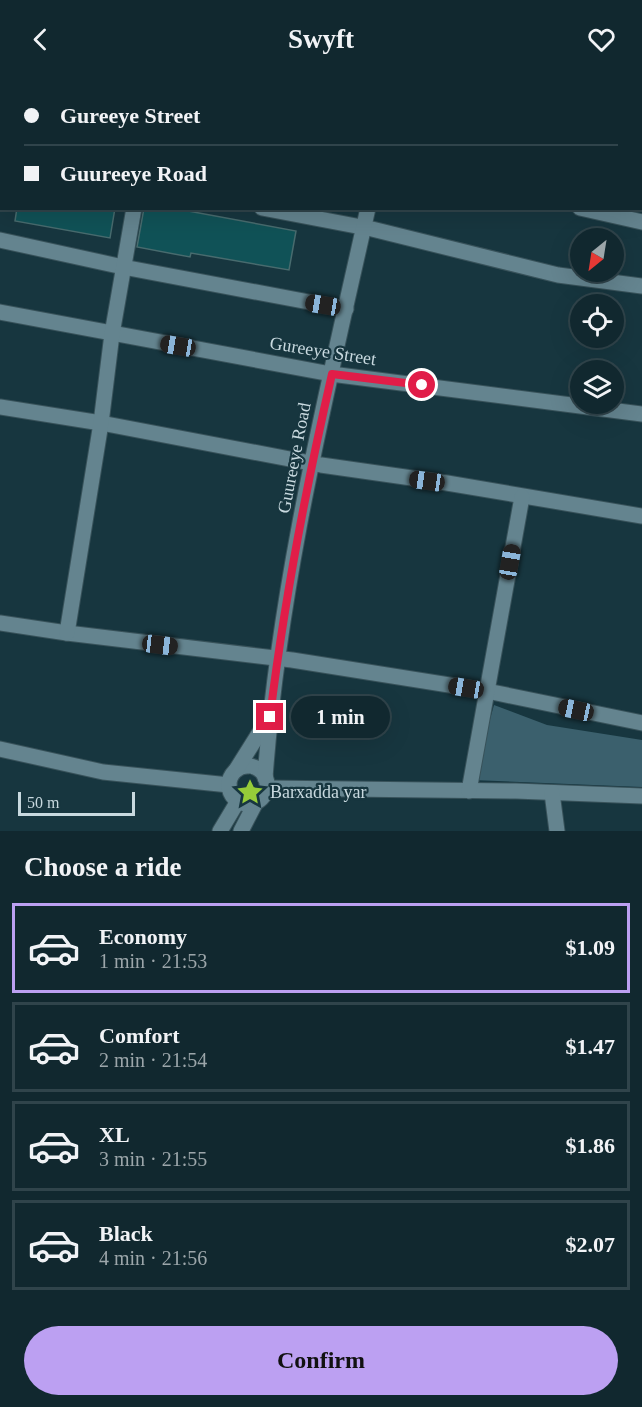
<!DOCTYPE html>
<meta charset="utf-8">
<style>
:root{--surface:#11282f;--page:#1e343b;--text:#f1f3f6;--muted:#9ca6aa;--line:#30444b;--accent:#bca0f2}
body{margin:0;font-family:Georgia,serif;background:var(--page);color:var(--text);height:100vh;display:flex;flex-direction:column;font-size:22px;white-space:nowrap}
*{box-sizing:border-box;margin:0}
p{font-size:20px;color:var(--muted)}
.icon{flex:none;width:33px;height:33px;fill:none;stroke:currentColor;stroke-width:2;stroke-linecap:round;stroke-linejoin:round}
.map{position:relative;height:753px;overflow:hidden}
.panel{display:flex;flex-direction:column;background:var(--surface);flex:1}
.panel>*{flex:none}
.top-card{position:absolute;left:0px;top:0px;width:642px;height:132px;box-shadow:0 6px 24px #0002,0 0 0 2px var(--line);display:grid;align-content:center;height:132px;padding:0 24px;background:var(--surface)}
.needle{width:39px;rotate:210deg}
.fabs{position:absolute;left:570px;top:150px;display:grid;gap:12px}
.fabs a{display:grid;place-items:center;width:54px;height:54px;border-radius:50%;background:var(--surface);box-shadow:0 6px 24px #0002,0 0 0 2px var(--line);font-size:30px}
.scale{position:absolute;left:18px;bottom:15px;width:117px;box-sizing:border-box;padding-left:6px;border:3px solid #c8d9df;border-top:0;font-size:16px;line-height:21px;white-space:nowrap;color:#c8d9df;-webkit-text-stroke:4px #17363f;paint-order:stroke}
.end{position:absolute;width:27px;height:27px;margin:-14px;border:8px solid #e11d48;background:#fff;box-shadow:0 0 0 3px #fff}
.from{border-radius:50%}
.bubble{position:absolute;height:42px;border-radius:21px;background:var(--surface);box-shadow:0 6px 24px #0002,0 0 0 2px var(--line);font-size:20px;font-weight:700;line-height:42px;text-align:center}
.car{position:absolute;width:18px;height:36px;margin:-18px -9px;border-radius:8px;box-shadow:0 0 4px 2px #0007;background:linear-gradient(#222 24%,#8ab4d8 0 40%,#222 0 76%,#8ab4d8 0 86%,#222 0)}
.top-card b{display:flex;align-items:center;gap:21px;height:57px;font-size:22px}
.top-card b+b{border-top:2px solid var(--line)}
.top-card i{width:15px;height:15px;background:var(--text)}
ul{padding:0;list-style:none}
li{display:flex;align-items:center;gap:18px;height:90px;margin:0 12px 9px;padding:0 12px;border:3px solid var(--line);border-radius:0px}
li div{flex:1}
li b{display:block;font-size:22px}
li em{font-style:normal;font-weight:700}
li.current{border-color:var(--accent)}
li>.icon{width:54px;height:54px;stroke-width:1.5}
h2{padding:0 24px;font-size:27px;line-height:72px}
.action{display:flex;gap:12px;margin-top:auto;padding:12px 24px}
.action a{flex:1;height:69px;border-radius:36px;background:var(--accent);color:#111;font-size:24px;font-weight:700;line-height:69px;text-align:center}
header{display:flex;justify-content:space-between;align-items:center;height:78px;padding:0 24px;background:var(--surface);font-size:27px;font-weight:700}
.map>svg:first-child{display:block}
</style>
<header><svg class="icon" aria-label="back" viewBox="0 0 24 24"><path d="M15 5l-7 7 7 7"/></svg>Swyft<svg class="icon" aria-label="heart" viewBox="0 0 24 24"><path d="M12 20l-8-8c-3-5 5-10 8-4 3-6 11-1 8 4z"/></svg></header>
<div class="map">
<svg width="642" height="753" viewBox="0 0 642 753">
<rect width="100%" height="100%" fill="#17363f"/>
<polygon fill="#3b606d" points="494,627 547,647 642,662 642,709 473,702"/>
<g fill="#105257" stroke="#486b6e" stroke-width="1.5">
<polygon points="17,130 115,130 110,160 15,143"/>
<polygon points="144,130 172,130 296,153 289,192 191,175 190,179 137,169"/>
</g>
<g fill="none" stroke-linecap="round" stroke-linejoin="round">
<defs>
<g id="street">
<polyline points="227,0 237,2"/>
<polyline points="157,2 157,0"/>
<polyline points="0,17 2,18"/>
<polyline points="640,74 642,74"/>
<polyline points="0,82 2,82"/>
<polyline points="262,130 372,151 558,197 642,208"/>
<polyline points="580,130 642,144"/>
<polyline points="0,162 123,189 346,231"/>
<polyline points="0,234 331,296 642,336"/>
<polyline points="0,329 101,345 321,387 447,405 642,438"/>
<polyline points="0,545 67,555 292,582 487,613 642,645"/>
<polyline points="67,555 101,345 112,256 134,130"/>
<polyline points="0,671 103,694 229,707"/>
<polyline points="267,710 516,713 642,718"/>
<polyline points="469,713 522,419"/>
<polyline points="552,715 557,753"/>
</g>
<g id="secondary">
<polyline points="397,2 397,0"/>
<circle cx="248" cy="707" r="19"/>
<polyline points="236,692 268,641"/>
<path d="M265 700C279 507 326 318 368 130"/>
<polyline points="220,753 238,723"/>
<polyline points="241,753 256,724"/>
</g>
</defs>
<use href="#street" stroke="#38525a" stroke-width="17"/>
<use href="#secondary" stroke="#38525a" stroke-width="17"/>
<use href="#street" stroke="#64848f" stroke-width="15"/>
<use href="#secondary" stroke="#64848f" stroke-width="15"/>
</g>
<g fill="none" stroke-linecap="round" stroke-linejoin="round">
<path stroke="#e11d48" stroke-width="8" d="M270 639C284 524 306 409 332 296L422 307"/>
</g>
<defs>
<symbol id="sight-bare" viewBox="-9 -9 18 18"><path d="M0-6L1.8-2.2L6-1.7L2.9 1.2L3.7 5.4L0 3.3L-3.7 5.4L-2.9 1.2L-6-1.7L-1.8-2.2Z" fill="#96cc39" stroke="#17363f" stroke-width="2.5" paint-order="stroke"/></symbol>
</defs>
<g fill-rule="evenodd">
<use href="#sight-bare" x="231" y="695" width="38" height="38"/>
</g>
<g text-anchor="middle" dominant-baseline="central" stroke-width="4.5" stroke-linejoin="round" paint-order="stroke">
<g font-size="18" fill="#c8d9df" stroke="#17363f">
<text transform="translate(323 273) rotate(9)">Gureeye Street</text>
<text transform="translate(294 380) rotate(-79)">Guureeye Road</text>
</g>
<g font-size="18" fill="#c8d9df" stroke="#17363f" text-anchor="start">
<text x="270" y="714">Barxadda yar</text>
</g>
</g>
</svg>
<div class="fabs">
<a><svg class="needle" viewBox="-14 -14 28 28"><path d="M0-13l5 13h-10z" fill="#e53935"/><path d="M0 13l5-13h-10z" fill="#9ca6aa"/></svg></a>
<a><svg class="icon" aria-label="locate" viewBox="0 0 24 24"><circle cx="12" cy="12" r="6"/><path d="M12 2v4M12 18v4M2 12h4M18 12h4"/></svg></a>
<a><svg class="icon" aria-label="layers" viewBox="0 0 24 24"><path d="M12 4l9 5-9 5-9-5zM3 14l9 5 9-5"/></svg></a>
</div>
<div class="scale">50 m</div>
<i class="end from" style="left:422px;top:307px"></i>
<i class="end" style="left:270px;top:639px"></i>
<div class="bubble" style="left:291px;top:618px;width:99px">1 min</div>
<i class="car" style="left:323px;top:227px;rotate:280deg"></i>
<i class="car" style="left:178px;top:268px;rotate:280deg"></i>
<i class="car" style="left:427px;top:403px;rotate:278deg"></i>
<i class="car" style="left:510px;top:484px;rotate:10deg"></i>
<i class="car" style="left:160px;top:567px;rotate:97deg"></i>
<i class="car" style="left:466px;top:610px;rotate:279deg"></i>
<i class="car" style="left:576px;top:632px;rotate:282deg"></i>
<div class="top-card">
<b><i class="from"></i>Gureeye Street</b>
<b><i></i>Guureeye Road</b>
</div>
</div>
<section class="panel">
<h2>Choose a ride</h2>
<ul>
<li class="current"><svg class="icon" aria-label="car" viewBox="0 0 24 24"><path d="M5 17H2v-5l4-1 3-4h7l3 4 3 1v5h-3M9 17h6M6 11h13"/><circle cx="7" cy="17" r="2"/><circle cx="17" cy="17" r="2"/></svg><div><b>Economy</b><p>1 min · 21:53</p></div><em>$1.09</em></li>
<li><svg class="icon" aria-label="car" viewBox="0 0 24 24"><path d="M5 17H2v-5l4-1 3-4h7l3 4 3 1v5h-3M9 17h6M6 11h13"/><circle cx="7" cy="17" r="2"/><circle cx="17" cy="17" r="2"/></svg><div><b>Comfort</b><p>2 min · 21:54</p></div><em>$1.47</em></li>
<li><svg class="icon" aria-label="car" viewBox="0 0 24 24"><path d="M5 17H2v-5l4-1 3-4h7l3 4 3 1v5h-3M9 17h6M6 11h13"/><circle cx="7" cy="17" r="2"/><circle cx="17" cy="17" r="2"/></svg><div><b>XL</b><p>3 min · 21:55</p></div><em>$1.86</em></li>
<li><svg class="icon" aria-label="car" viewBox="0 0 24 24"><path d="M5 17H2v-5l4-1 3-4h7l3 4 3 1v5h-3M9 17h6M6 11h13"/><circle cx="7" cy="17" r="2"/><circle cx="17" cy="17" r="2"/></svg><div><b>Black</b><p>4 min · 21:56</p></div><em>$2.07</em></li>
</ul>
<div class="action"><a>Confirm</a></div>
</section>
